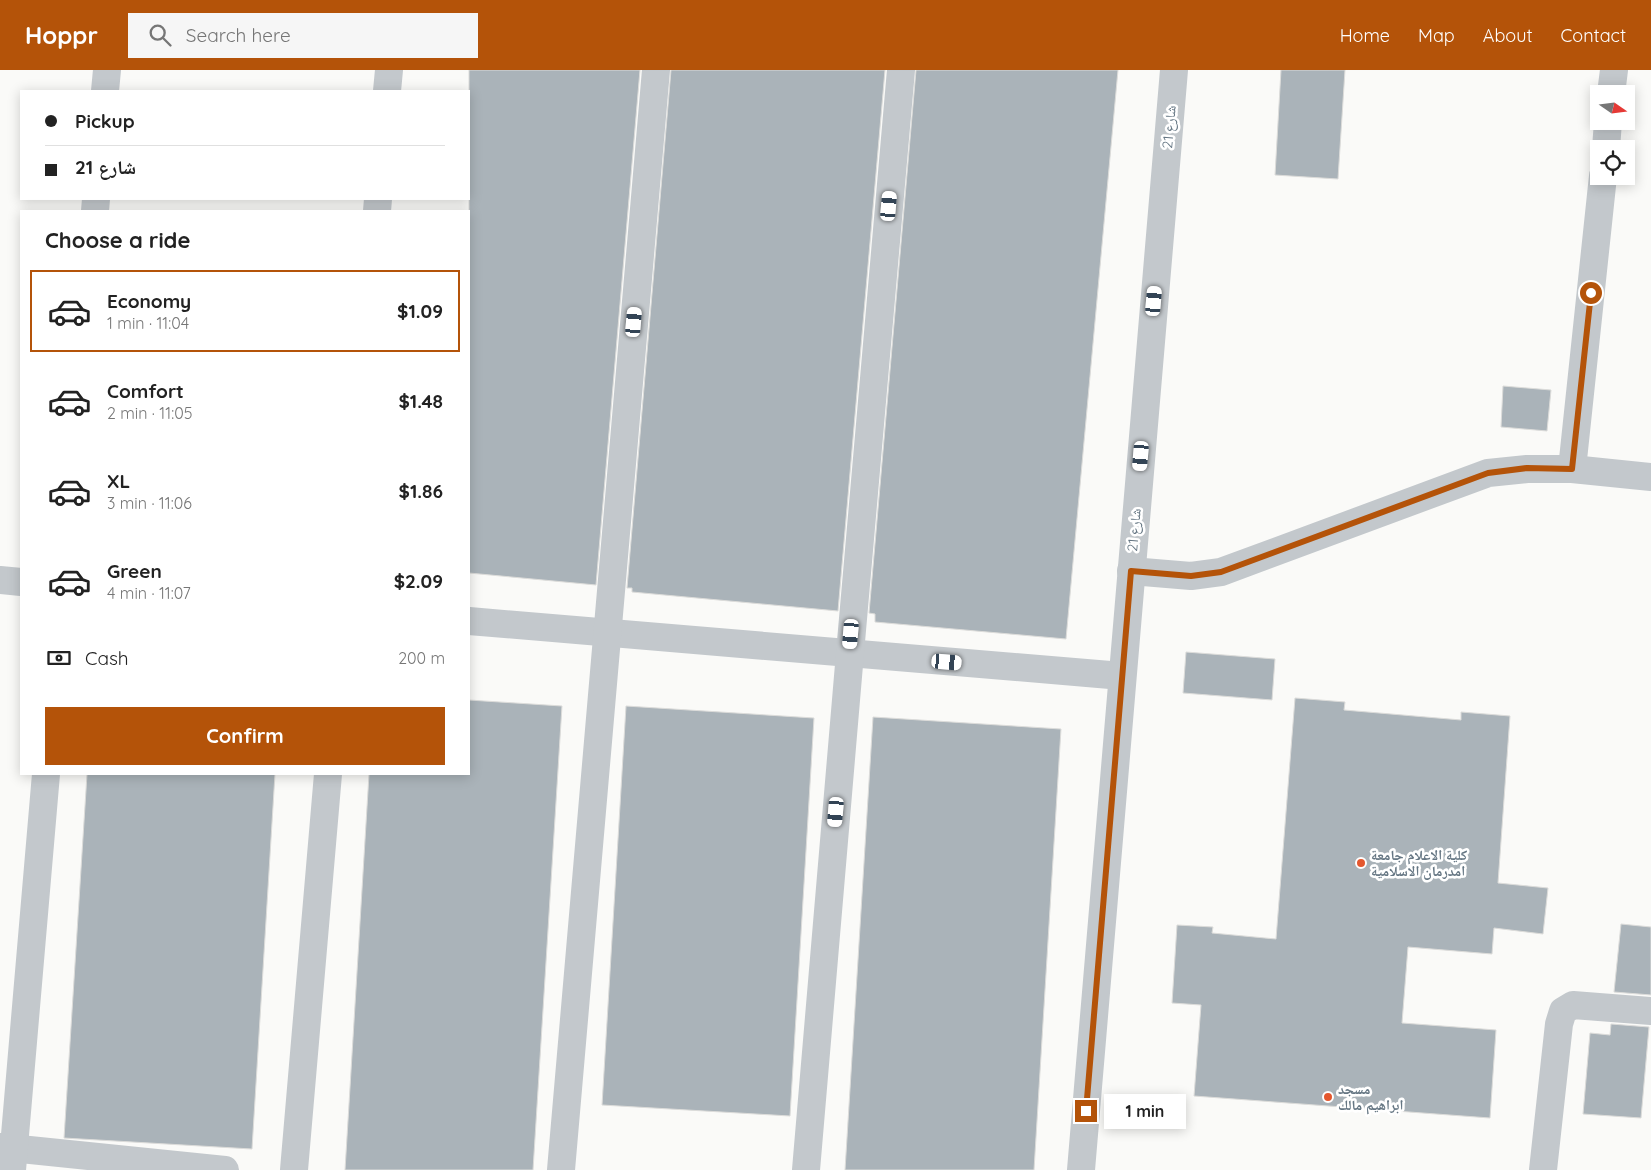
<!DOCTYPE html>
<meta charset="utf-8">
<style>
:root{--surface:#fff;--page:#f6f6f6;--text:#222;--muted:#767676;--line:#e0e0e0;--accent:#b45309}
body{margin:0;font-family:Quicksand,"Noto Naskh Arabic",sans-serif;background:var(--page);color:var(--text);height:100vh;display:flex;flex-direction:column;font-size:19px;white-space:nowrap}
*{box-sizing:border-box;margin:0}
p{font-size:16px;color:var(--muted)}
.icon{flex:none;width:28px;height:28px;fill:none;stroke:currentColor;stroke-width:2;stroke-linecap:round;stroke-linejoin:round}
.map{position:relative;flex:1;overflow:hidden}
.sheet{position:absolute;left:20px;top:140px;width:450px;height:565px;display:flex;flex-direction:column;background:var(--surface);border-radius:0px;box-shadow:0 2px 12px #0003}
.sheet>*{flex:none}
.banner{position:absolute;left:20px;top:20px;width:450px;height:110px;border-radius:0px;box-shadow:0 2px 12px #0003;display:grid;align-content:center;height:110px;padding:0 25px;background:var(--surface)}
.needle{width:32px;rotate:104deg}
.controls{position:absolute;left:1590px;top:15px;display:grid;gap:10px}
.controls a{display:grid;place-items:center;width:45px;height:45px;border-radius:0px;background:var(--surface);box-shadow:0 2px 12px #0003;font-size:25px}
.end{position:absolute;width:22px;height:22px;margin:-11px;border:6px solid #b45309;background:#fff;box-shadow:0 0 0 2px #fff}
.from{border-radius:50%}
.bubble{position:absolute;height:35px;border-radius:0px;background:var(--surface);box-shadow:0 2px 12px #0003;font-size:16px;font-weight:800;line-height:35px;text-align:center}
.car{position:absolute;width:15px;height:30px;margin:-15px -8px;border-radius:6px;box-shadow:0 0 4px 1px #0007;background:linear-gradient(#fff 24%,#345 0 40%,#fff 0 76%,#345 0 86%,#fff 0)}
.banner b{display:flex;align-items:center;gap:18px;height:48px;font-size:19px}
.banner b+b{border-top:1px solid var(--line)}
.banner i{width:12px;height:12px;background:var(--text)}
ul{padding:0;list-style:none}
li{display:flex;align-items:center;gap:15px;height:82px;margin:0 10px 8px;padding:0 15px;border:2px solid transparent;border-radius:0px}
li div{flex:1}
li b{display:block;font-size:19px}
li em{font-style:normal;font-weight:800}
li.active{border-color:var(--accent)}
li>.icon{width:45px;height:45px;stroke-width:1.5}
h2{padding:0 25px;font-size:22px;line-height:60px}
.pay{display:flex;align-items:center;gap:12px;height:55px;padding:0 25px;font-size:19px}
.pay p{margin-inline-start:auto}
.button{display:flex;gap:10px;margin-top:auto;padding:10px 25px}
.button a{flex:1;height:58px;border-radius:0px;background:var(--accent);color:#fff;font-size:20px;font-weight:800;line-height:58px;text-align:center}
header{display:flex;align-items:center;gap:30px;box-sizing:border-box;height:70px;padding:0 25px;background:var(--accent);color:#fff}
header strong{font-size:24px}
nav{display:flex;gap:28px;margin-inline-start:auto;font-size:18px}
.search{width:350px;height:45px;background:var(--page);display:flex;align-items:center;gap:12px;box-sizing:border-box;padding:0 18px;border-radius:0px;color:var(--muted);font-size:19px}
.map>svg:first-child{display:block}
</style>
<header>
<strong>Hoppr</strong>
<div class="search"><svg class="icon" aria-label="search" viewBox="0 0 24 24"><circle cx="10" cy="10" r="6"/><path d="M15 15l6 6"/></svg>Search here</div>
<nav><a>Home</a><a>Map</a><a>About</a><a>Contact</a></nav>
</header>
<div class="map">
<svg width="1651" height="1100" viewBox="0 0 1651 1100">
<rect width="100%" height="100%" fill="#fafaf8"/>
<g fill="#aab3b9" stroke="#dcdcda">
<polygon points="469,0 640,0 596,515 469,503"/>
<polygon points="671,0 885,0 838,541 632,522 632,518 627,518"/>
<polygon points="916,0 1118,0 1066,569 875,552 875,544 869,543"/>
<polygon points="1281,0 1345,0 1338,109 1275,105"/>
<polygon points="1503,316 1551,320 1547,361 1501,357"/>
<polygon points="1186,582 1275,589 1272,630 1183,623"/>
<polygon points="1295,628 1345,632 1344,640 1461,650 1461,642 1510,646 1498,813 1548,818 1543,864 1494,858 1492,884 1408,877 1402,953 1496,960 1490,1048 1194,1026 1201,935 1172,933 1177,855 1213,857 1212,863 1276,869"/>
<polygon points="469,630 562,636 533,1100 345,1100 369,704 469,704"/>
<polygon points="626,636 814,648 790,1046 602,1035"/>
<polygon points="873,647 1061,659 1034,1100 845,1100"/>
<polygon points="87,704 275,704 252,1079 64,1068"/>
<polygon points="1621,854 1651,857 1651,925 1614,922"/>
<polygon points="1611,954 1649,957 1641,1048 1583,1044 1590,963 1610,965"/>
</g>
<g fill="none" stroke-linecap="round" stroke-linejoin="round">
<g stroke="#c3c8cc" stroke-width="28">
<polyline points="105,21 107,0"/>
<polyline points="387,21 389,0"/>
<polyline points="1611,24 1614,0"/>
<polyline points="1606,79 1608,51"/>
<polyline points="95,141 96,129"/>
<polyline points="377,141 378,129"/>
<polyline points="1572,399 1603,106"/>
<polyline points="1131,501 1191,506 1221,502 1488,403 1527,399 1572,399 1651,407"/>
<polyline points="0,510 21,512"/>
<polyline points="469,551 1122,606"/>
<polyline points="0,1077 225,1100"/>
<polyline points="12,1100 46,704"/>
<polyline points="294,1100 328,704"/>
<polyline points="561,1100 656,0"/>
<polyline points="806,1100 850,583 901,0"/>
<polyline points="1081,1100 1174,0"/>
<polyline points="1543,1100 1559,954 1563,941 1573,935 1651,941"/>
</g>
</g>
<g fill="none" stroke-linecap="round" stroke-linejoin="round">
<polyline stroke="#b45309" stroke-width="6" points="1086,1041 1131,501 1191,506 1221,502 1488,403 1527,398 1572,399 1591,223"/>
</g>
<g fill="#e4572e" stroke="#fff" stroke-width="2">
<circle cx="1361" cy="793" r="5"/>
<circle cx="1328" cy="1027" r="5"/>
</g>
<g text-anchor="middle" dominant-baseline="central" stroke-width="5" stroke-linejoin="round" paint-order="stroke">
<g font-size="14" fill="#657683" stroke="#fff">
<text transform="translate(1169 57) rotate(-85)">شارع 21</text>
<text transform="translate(1134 460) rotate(-85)">شارع 21</text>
</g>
<g font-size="14" font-weight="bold" fill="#657683" stroke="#fff" text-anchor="start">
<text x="1371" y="785">كلية الاعلام جامعة<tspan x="1371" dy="16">امدرمان الاسلامية</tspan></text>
<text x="1338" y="1019">مسجد<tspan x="1338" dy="16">ابراهيم مالك</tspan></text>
</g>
</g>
</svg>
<div class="controls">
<a><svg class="needle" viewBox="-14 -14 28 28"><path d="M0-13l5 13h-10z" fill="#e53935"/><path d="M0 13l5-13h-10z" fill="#767676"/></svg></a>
<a><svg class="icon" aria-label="locate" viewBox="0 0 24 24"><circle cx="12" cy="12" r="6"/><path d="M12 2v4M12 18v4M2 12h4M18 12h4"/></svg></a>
</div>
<i class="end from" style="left:1591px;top:223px"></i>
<i class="end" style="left:1086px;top:1041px"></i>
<div class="bubble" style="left:1104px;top:1024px;width:82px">1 min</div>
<i class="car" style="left:889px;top:136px;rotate:5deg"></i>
<i class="car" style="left:1154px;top:231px;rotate:5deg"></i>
<i class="car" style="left:634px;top:252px;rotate:5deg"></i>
<i class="car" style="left:1141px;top:386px;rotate:185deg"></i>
<i class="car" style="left:851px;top:564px;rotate:185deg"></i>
<i class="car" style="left:947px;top:592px;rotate:95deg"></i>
<i class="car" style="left:836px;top:742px;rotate:185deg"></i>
<div class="banner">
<b><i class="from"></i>Pickup</b>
<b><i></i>شارع 21</b>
</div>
<section class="sheet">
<h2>Choose a ride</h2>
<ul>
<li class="active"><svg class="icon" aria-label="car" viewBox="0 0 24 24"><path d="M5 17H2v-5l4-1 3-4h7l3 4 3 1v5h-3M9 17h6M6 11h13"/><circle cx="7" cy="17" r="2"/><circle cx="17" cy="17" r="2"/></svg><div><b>Economy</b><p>1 min · 11:04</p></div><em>$1.09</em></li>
<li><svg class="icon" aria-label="car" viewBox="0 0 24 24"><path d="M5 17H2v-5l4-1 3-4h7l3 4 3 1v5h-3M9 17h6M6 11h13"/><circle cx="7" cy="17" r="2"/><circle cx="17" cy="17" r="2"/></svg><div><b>Comfort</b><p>2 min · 11:05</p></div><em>$1.48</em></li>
<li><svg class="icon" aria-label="car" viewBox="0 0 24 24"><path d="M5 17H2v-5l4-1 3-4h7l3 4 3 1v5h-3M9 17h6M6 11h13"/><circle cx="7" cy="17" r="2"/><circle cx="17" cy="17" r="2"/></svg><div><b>XL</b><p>3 min · 11:06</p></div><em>$1.86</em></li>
<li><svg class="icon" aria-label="car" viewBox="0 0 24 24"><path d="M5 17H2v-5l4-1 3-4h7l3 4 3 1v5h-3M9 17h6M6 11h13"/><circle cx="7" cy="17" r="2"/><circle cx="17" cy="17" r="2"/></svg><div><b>Green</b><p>4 min · 11:07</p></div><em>$2.09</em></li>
</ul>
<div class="pay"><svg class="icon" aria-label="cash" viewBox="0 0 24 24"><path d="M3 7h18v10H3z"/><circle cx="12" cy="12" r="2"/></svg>Cash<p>200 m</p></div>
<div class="button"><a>Confirm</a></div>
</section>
</div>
